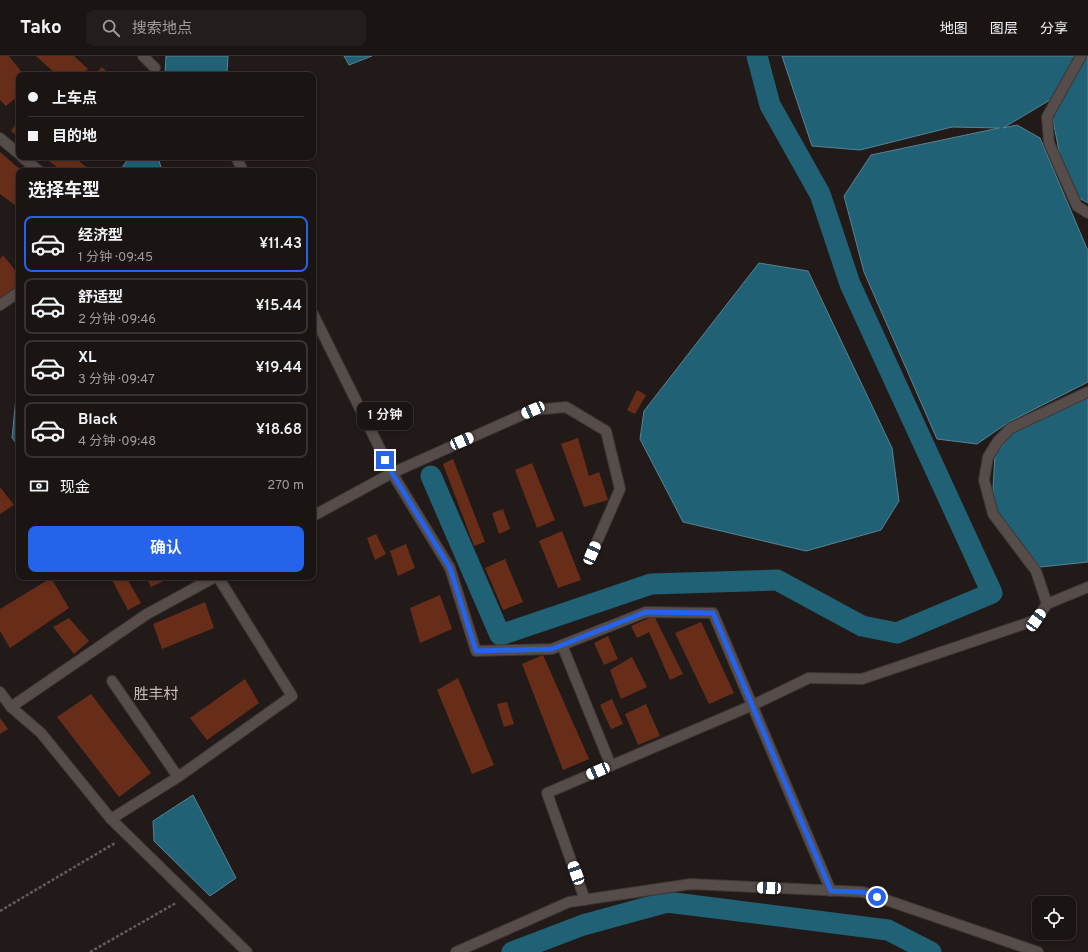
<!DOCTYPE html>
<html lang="zh">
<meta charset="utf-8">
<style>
:root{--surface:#1a1412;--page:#231d1b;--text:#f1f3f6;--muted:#9f9e9f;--line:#383332;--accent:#2563eb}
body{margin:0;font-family:Overpass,"Noto Sans SC",sans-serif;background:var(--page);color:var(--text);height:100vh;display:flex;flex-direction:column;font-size:15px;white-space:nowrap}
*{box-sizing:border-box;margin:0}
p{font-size:13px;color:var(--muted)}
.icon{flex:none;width:22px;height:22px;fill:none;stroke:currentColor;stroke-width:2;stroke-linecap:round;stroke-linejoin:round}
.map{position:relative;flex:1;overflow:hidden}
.details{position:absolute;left:16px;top:112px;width:300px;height:412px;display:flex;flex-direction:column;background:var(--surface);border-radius:8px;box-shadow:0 2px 6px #0003,0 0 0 1px var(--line)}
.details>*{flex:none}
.guide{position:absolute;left:16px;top:16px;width:300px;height:88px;border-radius:8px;box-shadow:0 2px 6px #0003,0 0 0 1px var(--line);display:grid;align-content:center;height:88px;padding:0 12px;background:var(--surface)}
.controls{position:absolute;left:1032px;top:840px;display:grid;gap:8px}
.controls a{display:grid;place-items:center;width:44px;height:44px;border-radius:8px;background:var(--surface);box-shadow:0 2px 6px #0003,0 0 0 1px var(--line);font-size:20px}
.end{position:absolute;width:18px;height:18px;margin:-9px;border:5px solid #2563eb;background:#fff;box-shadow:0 0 0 2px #fff}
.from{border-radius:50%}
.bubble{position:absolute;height:28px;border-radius:8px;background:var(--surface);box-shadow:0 2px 6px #0003,0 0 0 1px var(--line);font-size:13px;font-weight:600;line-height:28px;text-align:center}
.car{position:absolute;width:12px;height:24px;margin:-12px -6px;border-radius:5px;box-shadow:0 0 3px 1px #0007;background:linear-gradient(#fff 24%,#345 0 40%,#fff 0 76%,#345 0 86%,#fff 0)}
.guide b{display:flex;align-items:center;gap:14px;height:38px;font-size:15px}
.guide b+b{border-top:1px solid var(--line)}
.guide i{width:10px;height:10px;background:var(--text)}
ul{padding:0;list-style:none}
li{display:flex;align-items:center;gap:12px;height:56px;margin:0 8px 6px;padding:0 4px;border:2px solid var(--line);border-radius:8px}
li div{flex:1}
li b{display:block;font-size:15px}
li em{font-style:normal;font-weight:600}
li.selected{border-color:var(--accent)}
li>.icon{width:36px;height:36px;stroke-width:1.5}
h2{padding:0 12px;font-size:18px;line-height:48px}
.pay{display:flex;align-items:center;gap:10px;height:44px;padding:0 12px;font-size:15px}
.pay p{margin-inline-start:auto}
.primary-button{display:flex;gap:8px;margin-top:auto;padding:8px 12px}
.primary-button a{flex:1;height:46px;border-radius:8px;background:var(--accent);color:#fff;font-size:16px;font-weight:600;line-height:46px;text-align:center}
header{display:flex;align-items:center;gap:24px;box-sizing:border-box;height:56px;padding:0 20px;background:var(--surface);border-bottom:1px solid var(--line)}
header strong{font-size:19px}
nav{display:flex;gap:22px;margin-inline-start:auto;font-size:14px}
.search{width:280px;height:36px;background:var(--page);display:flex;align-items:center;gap:10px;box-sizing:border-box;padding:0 14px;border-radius:8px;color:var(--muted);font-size:15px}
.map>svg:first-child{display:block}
</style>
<header>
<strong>Tako</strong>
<div class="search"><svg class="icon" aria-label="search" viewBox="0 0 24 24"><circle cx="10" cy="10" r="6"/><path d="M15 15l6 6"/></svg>搜索地点</div>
<nav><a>地图</a><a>图层</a><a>分享</a></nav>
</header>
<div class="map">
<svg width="1088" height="896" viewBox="0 0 1088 896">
<rect width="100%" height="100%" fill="#221a18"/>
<g fill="#206176" stroke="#578391">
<polygon points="166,0 228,0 227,19 165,19"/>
<polygon points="344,0 372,0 349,9"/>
<polygon points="782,0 1076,0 1055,41 1003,72 1017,69 1040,82 1088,195 1088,326 1009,366 977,388 937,383 864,216 844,140 871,99 999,72 952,71 860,94 812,90"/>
<polygon points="1085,0 1088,0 1088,147 1079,142 1061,105 1052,59"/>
<polygon points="129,101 158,101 162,115 120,115"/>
<polygon points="759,207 808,215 892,392 899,445 881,474 806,495 683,466 640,383 644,355"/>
<polygon points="19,311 19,390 12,382"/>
<polygon points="1088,342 1088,506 1040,511 992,450 995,399 1012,377"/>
<polygon points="193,739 236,822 210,840 154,785 153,765"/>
</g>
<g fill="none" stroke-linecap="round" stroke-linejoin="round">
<g stroke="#206176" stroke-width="21">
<polyline points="431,420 500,579 651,528 777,524 862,570 897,577 992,537 850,228 820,138 770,49 757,0"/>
<polyline points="512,896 583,869 667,846 888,874 931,896"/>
</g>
</g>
<g fill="#682d19">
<polygon points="0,0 9,0 24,19 19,19 19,39 6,50 0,44"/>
<polygon points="36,0 74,0 88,13 82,19 57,19"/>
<polygon points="102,11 110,19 94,19"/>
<polygon points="19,63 19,81 11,75"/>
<polygon points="0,96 22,115 19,115 19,152 0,138"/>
<polygon points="44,101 74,101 91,115 62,115"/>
<polygon points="3,199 19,219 19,228 0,243 0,203"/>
<polygon points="637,334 646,339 635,358 627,354"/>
<polygon points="578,382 589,420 599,416 608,444 584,451 561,388"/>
<polygon points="453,403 485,486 474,490 443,408"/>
<polygon points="532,407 555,464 537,472 515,414"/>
<polygon points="0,431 14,449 0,458"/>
<polygon points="503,453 510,473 499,478 492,457"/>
<polygon points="562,475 581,524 558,532 539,485"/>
<polygon points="376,478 386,498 375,504 367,482"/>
<polygon points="406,488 415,512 398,520 390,495"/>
<polygon points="505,503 523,546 503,554 485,512"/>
<polygon points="117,521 126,521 141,547 128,554 112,524"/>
<polygon points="146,521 167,521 168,523 151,531"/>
<polygon points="51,522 69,552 10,592 0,575 0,553"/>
<polygon points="440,539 452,573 420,587 410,552"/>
<polygon points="205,546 214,572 162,593 153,568"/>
<polygon points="654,560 683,618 670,624 649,576 637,582 631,570"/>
<polygon points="69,562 89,585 74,598 53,571"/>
<polygon points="701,566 734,637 709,648 675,577"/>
<polygon points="608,580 618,603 604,609 594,587"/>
<polygon points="543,599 589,703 563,714 522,608"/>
<polygon points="632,601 647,631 621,643 610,614"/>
<polygon points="458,622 494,709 472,718 437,634"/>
<polygon points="245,623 259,647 207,684 190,662"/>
<polygon points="91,638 151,717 119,741 57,661"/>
<polygon points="612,643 623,668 611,673 600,649"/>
<polygon points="507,646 514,668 504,671 497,648"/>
<polygon points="646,648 660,680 638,689 625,658"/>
<polygon points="0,662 8,673 0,678"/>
</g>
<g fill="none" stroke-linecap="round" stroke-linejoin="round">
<defs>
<g id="service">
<polyline points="143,0 155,12"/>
<polyline points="236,101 243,115"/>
<polyline points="0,249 19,236"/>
<polyline points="313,258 392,417 450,512 476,595 552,593 646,556 713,557 831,835"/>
<polyline points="313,460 392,417 533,354 566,351 606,375 620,433 592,497"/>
<polyline points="562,589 611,710"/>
<polyline points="112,625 178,721"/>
<polyline points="11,651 147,558 215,521"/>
<polyline points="585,844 547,737 753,649 809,622"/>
</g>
<g id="minor">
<polyline points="1081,0 1047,61 1049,87 1077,150 1088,157"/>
<polyline points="0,82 19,98"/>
<polyline points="22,101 39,115"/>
<polyline points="1047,548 1036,515 993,458 984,424 988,401 998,385 1011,372 1088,336"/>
<polyline points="809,622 862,623 1036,564 1047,548 1088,531"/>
<polyline points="0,636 11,651 41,677 111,763 247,896"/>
<polyline points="111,763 178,721 292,640 218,521"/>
</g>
<polyline id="tertiary" points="456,896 569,846 691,828 863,836 1038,896"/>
</defs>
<use href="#service" stroke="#3c3635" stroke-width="12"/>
<use href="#minor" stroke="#3c3635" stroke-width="12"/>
<use href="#tertiary" stroke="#3c3635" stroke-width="12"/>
<g stroke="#645d5b" stroke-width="2.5" stroke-dasharray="3 2" stroke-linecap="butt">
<polyline points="0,855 115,787"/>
<polyline points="90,896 176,847"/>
</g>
<use href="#service" stroke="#564c49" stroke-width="10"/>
<use href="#minor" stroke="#564c49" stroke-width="10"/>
<use href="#tertiary" stroke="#564c49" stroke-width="10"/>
</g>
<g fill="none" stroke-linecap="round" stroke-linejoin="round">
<polyline stroke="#2563eb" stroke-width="5" points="385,404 392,417 450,512 476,595 552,593 646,556 713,557 831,835 863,836 877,841"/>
</g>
<g text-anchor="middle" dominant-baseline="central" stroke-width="3" stroke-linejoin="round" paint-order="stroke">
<g font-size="15" fill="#c8bdb9" stroke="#221a18">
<text x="156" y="639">胜丰村</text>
</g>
</g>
</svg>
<div class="controls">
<a><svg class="icon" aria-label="locate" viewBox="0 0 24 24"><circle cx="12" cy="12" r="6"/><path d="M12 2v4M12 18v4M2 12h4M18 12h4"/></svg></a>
</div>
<i class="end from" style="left:877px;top:841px"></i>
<i class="end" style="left:385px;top:404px"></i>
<div class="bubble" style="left:357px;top:346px;width:56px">1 分钟</div>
<i class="car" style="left:533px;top:354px;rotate:246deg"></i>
<i class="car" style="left:462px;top:385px;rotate:66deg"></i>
<i class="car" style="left:592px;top:497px;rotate:24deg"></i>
<i class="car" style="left:1036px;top:564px;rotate:35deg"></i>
<i class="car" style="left:598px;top:715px;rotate:247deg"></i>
<i class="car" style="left:576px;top:817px;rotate:340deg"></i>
<i class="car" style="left:769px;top:832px;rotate:273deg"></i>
<div class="guide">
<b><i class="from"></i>上车点</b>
<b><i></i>目的地</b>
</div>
<section class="details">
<h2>选择车型</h2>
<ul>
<li class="selected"><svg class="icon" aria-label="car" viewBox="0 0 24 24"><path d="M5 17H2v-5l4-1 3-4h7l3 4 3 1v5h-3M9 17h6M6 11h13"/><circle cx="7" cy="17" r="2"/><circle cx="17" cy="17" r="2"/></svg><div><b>经济型</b><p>1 分钟 · 09:45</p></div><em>¥11.43</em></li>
<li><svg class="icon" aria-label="car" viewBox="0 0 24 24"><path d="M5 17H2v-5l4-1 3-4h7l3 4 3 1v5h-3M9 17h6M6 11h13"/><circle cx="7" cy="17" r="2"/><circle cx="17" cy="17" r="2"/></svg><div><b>舒适型</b><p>2 分钟 · 09:46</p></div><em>¥15.44</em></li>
<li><svg class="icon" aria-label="car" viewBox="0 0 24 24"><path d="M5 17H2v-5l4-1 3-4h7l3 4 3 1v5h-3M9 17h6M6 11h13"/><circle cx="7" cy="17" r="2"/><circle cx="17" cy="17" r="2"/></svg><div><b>XL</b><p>3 分钟 · 09:47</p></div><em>¥19.44</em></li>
<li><svg class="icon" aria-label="car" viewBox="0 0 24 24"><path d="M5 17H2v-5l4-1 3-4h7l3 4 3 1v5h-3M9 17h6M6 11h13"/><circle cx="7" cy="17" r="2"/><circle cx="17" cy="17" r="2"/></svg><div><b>Black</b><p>4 分钟 · 09:48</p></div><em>¥18.68</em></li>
</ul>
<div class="pay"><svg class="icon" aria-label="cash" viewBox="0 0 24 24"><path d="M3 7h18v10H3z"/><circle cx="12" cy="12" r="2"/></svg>现金<p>270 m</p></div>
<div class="primary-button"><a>确认</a></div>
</section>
</div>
